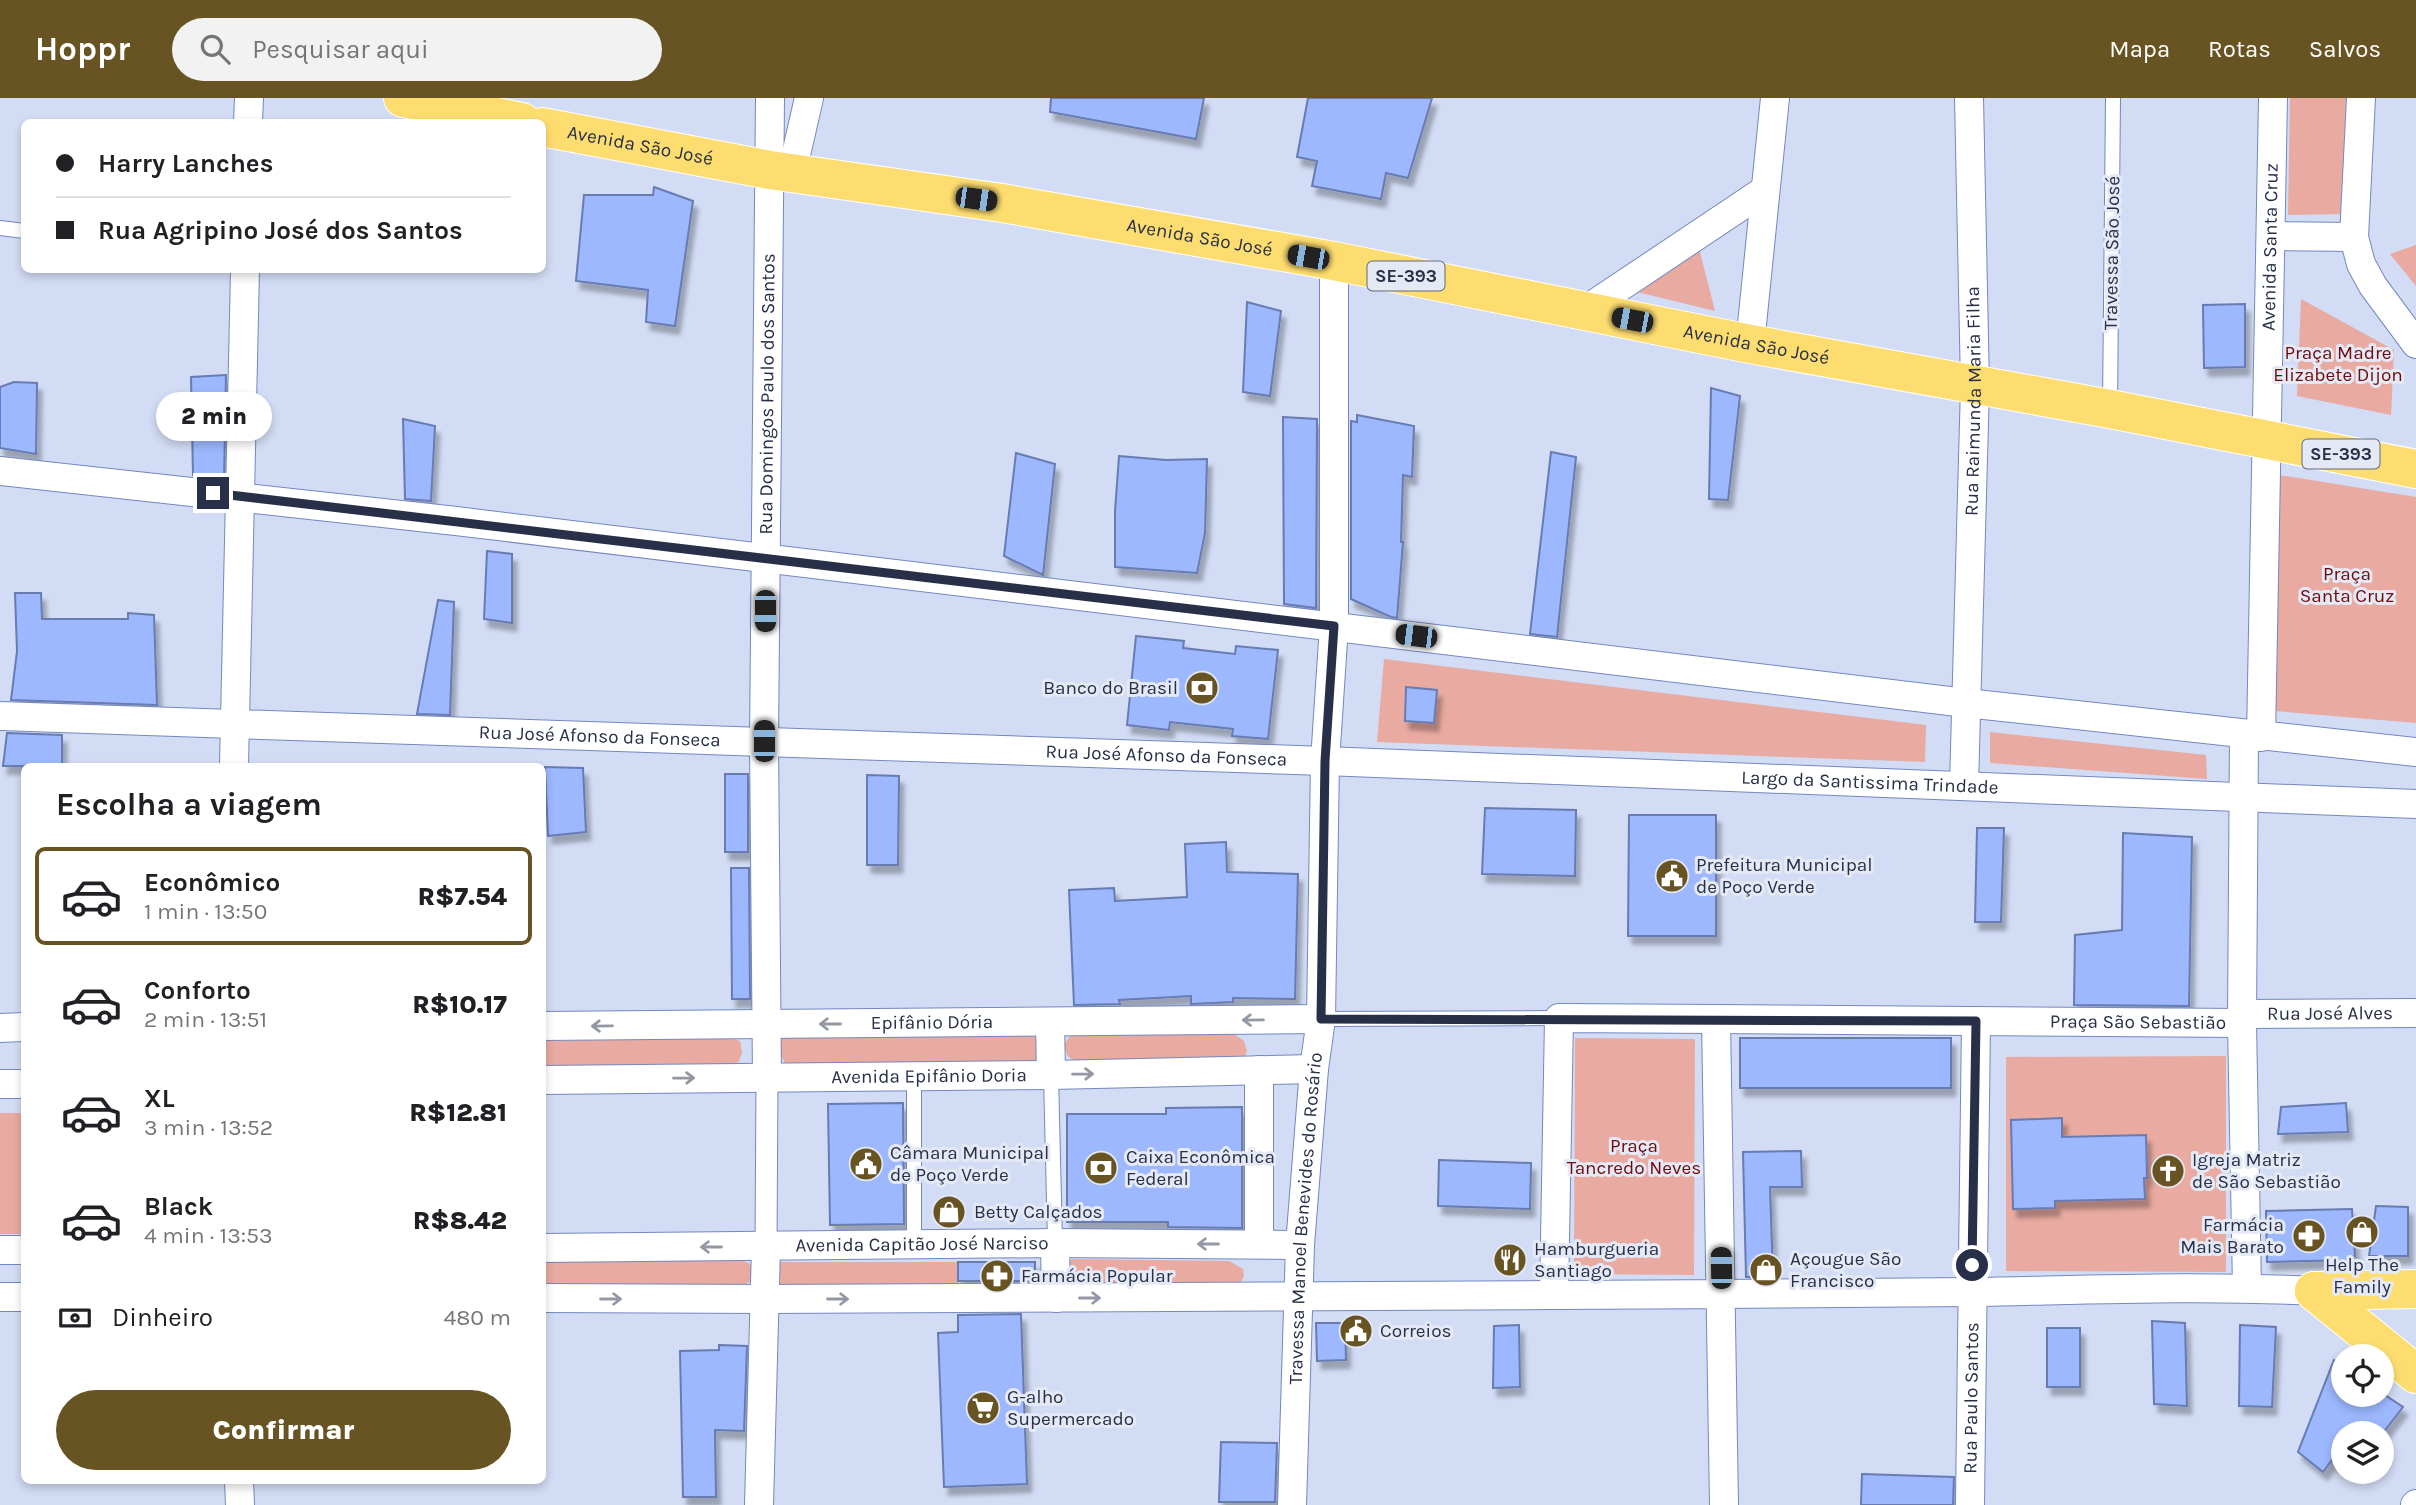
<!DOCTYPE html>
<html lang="pt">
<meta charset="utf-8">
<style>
:root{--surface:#fff;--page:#f2f2f2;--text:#202124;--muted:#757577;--line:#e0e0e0;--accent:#675422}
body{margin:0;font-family:Karla,sans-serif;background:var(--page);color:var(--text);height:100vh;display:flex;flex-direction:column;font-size:26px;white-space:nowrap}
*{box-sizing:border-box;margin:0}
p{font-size:23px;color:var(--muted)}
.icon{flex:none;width:38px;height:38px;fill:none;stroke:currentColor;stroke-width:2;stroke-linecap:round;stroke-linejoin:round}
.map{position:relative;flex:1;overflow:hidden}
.panel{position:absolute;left:21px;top:665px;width:525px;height:721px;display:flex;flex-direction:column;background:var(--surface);border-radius:10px;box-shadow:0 4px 10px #0003}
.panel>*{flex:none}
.guide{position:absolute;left:21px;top:21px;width:525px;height:154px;border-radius:10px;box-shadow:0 4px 10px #0003;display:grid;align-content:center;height:154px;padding:0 35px;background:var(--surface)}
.controls{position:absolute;left:2331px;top:1246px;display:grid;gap:14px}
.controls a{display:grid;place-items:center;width:63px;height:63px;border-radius:50%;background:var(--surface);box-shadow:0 4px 10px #0003;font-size:35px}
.end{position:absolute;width:32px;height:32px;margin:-16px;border:9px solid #273048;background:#fff;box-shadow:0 0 0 4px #fff}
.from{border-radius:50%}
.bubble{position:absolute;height:49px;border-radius:24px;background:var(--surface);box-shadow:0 4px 10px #0003;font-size:23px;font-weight:800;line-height:49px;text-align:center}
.car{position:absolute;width:21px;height:42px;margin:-21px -10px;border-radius:9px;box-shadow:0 0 5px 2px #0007;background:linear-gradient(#222 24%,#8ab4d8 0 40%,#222 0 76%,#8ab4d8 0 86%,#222 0)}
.guide b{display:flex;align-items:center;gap:24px;height:66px;font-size:26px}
.guide b+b{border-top:2px solid var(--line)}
.guide i{width:18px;height:18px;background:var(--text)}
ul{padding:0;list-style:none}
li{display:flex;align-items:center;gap:21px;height:98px;margin:0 14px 10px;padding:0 21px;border:4px solid transparent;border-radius:10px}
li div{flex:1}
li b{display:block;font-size:26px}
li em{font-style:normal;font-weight:800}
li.active{border-color:var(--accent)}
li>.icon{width:63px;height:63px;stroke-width:1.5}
h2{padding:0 35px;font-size:32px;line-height:84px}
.pay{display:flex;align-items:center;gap:18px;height:77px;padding:0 35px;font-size:26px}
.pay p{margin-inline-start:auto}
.button{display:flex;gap:14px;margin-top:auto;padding:14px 35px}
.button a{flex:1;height:80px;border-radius:42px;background:var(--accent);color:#fff;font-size:28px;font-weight:800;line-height:80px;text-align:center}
header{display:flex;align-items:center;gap:42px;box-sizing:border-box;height:98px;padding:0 35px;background:var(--accent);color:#fff}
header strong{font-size:33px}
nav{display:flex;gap:38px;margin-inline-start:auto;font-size:24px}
.search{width:490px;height:63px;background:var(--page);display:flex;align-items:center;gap:18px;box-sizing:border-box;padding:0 24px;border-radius:38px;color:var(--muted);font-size:26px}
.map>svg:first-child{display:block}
</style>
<header>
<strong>Hoppr</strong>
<div class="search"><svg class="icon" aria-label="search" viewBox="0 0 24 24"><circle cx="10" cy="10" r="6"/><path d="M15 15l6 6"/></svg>Pesquisar aqui</div>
<nav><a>Mapa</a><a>Rotas</a><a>Salvos</a></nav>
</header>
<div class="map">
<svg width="2416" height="1407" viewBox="0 0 2416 1407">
<defs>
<filter id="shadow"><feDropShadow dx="4.5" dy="8" stdDeviation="2" flood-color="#0004"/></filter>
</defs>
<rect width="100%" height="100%" fill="#d2dcf4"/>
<g fill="#e8aaa1">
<polygon points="2290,0 2346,0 2342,116 2288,117"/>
<polygon points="2416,147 2416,188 2390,156"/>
<polygon points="1699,150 1715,213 1633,193"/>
<polygon points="2301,201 2394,252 2391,317 2297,298"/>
<polygon points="2279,377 2416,399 2416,625 2275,613"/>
<polygon points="1384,561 1926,627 1925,664 1377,644"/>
<polygon points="1990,634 2206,657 2207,681 1990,665"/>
<polygon points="801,933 1030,938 1041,941 1039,960 1030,967 785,966 777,948 785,936"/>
<polygon points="1234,936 1244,943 1247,953 1243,963 1075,964 1067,957 1064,947 1070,938"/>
<polygon points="730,940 740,943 742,954 739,964 725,968 543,971 542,943"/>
<polygon points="1575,940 1695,941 1694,1177 1574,1176"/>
<polygon points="2226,958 2226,1174 2006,1173 2006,959"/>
<rect x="0" y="1015" width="24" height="121"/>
<polygon points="543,1160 740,1161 750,1166 755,1174 751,1183 743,1188 543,1188"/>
<polygon points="1072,1161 1229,1163 1243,1171 1244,1178 1239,1188 1065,1186 1065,1167"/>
<rect x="777" y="1164" width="181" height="29"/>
</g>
<g fill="#9db8fe" stroke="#677bb2" stroke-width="2" filter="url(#shadow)">
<polygon points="1051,0 1204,0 1196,41 1050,14"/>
<polygon points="1308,0 1432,0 1408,80 1386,75 1381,101 1312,88 1317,63 1297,59"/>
<polygon points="654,89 693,103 675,228 646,224 648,192 576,183 584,97 653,97"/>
<polygon points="1247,204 1281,213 1270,298 1243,294"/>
<polygon points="2245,206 2245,269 2204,270 2203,207"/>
<polygon points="226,277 224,381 193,377 191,279"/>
<polygon points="14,284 37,285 36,356 0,350 0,289"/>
<polygon points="1711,290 1740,298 1728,402 1709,401"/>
<polygon points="1357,317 1414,328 1412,379 1403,377 1401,444 1403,444 1397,520 1391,519 1351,501 1351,323 1357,324"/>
<polygon points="1283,319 1317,321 1316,510 1284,506"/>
<polygon points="403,321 435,328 431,403 405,401"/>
<polygon points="1551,354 1576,359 1557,539 1530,536"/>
<polygon points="1016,355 1055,366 1043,477 1004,458"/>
<polygon points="1119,358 1166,362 1207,361 1205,435 1197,475 1115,469 1115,413"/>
<polygon points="487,453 512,456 512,525 484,521"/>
<polygon points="15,495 41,495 42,521 128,521 128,515 154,517 157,607 11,602 17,553"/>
<polygon points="438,502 454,504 450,617 417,616"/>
<polygon points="1136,538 1184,543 1183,550 1235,556 1236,548 1278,552 1268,641 1232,638 1233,631 1170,624 1169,632 1127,627"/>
<polygon points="1406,589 1437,592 1434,625 1405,623"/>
<polygon points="7,635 62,637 62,668 3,668"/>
<polygon points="545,669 583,670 586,734 548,738"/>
<rect x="725" y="676" width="23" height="78"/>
<polygon points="867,677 899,678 898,767 867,767"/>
<polygon points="1485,710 1576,712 1575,778 1482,776"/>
<polygon points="1629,717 1716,717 1716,838 1628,838"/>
<polygon points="1977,730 2004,730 2001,824 1975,824"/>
<polygon points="2123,735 2192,739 2189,908 2074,907 2075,837 2122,832"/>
<polygon points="1226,744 1227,774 1298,776 1295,901 1233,900 1233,904 1191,906 1191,898 1119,902 1120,906 1074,907 1069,792 1114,790 1115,803 1187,799 1185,746"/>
<polygon points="731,770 749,770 750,901 732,901"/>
<rect x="1740" y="940" width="211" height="50"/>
<polygon points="903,1005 904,1126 830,1127 828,1006"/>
<polygon points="2346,1005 2348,1034 2278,1036 2281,1009"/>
<polygon points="1242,1009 1242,1130 1168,1129 1168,1124 1067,1124 1067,1016 1166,1016 1166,1010"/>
<polygon points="2062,1020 2062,1039 2146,1037 2147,1080 2144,1080 2145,1101 2055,1103 2055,1110 2013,1111 2011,1022"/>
<polygon points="1801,1053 1802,1089 1770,1089 1773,1179 1746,1179 1743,1054"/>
<polygon points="1439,1062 1531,1065 1530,1111 1438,1108"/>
<polygon points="2376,1108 2408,1109 2408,1158 2369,1158"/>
<polygon points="2352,1111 2355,1158 2351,1158 2351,1162 2267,1164 2266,1113"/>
<rect x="958" y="1164" width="77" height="19"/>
<polygon points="1021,1216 1027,1386 944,1389 938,1235 958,1234 958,1217"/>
<polygon points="2152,1223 2185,1225 2187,1308 2154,1306"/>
<polygon points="1316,1225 1345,1225 1346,1262 1317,1263"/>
<polygon points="1519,1227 1520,1289 1493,1290 1494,1228"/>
<polygon points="2240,1227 2276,1229 2272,1309 2239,1308"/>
<rect x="2047" y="1230" width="33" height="59"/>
<polygon points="719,1247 747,1248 744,1333 715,1332 716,1399 683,1399 680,1253 719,1252"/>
<polygon points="2334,1262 2343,1268 2343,1297 2382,1297 2382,1295 2403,1309 2382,1336 2343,1335 2343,1370 2332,1362 2323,1374 2298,1354"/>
<polygon points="1221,1344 1277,1345 1275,1404 1219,1404"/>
<polygon points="1862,1376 1954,1379 1953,1407 1861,1407"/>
</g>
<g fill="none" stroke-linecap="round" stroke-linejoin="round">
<defs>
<g id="service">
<polyline points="0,130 24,133"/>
<polyline points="2110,309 2113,0"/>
<polyline points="1321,921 1559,920"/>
<polyline points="1051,977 1055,1145"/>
<polyline points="914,978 914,1146"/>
</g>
<polyline id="pedestrian" points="766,1149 767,980"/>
<g id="minor">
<polyline points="2361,0 2354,139 2361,166 2373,188 2416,246"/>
<polyline points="248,24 249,0"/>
<polyline points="792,74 809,0"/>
<polyline points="2271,138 2354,139"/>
<polyline points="1584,213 1765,92"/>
<polyline points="1750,246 1775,0"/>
<polyline points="0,373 456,423 1966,605 2416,654"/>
<path id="s1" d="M0 618 1325 663 2416 706"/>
<polyline points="2244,637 2242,925 2247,1190"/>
<path id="s2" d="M2261 639 2273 0"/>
<polyline points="234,668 245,172"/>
<path id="s3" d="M1964 688 1975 288 1969 0"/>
<path id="s4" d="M2242 916 2416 915"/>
<path id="s5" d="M1716 921 2242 925"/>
<polyline points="1050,924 1051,977"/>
<path id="s6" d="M542 928 1321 921"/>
<polyline points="0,930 24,929"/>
<polyline points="1259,972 1259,1146"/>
<path id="s7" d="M767 980 764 643 770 0"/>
<path id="s8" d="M542 982 1051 977 1314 971"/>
<polyline points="0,986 24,986"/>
<polyline points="1055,1145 1056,1200"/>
<path id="s9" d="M542 1150 1055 1145 1300 1147"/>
<polyline points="0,1152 24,1152"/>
<polyline points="0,1199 24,1199"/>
<polyline points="542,1200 765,1201 1554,1197"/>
<polyline points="239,1382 240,1407"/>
<polyline points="759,1407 766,1149"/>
<path id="s10" d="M1292 1407 1300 1147 1314 971 1321 921 1325 663 1334 528V163"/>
<path d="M1724 1407C1722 1245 1720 1083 1716 921L1559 920 1554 1197C1694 1196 1834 1196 1974 1194 2087 1192 2200 1187 2314 1193"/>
<path id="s11" d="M1970 1407 1976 923"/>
<polyline points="2415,1407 2416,1406"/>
</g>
<g id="primary">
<polyline points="403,0 522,24"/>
<path id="s12" d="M542 29 770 72 1002 105 1334 163 1750 246 2110 311 2416 371"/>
<polyline points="2314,1193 2416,1276"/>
<polyline points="2314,1193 2416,1191"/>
</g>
</defs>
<use href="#service" stroke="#7388c0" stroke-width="16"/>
<use href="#pedestrian" stroke="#7388c0" stroke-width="23"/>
<use href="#minor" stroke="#7388c0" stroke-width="30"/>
<use href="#primary" stroke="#fff" stroke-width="40"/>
<use href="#service" stroke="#fff" stroke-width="14"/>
<use href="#pedestrian" stroke="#fff" stroke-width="21"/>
<use href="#minor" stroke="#fff" stroke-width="28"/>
<use href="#primary" stroke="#fedd70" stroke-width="38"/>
</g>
<defs><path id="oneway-shaft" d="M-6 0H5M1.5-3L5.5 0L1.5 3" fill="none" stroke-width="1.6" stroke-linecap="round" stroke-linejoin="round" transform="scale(1.75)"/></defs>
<g stroke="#9398a4">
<use href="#oneway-shaft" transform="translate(1253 922) rotate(179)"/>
<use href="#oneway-shaft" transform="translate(830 926) rotate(180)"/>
<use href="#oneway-shaft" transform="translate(602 928) rotate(179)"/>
<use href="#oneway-shaft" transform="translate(1083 976) rotate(-1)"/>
<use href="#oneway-shaft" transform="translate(684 980) rotate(-1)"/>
<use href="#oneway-shaft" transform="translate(1208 1146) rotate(-180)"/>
<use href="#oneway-shaft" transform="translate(711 1149) rotate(180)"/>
<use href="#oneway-shaft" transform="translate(1090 1200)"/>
<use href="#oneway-shaft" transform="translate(611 1201)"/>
<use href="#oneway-shaft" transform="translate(838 1201)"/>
</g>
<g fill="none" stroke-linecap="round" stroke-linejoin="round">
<polyline stroke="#273048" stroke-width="9" points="213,395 1334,528 1325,663 1321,921 1976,923 1972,1167"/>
</g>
<defs>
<symbol id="bank-disc" viewBox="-11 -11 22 22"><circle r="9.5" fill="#675422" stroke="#e4e9f5"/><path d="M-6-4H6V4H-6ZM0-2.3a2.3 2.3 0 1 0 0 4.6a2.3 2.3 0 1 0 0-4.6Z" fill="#fff"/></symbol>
<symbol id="civic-disc" viewBox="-11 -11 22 22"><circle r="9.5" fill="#675422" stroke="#e4e9f5"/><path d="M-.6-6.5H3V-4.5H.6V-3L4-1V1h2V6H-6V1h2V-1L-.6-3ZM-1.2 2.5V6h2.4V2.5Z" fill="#fff"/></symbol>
<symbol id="church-disc" viewBox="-11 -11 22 22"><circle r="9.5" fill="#675422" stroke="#e4e9f5"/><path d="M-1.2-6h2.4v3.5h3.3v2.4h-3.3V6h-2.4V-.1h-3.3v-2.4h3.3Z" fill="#fff"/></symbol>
<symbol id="shop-disc" viewBox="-11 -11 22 22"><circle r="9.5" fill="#675422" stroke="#e4e9f5"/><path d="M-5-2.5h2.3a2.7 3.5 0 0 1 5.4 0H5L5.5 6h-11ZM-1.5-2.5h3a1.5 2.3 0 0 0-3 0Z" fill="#fff"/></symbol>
<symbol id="pharmacy-disc" viewBox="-11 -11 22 22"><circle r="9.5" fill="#675422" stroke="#e4e9f5"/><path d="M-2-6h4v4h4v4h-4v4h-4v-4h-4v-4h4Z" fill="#fff"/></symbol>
<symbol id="restaurant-disc" viewBox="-11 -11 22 22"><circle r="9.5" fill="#675422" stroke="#e4e9f5"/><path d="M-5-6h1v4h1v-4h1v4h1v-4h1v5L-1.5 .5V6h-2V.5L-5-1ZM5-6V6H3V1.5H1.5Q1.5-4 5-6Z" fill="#fff"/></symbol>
<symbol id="supermarket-disc" viewBox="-11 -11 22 22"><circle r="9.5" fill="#675422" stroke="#e4e9f5"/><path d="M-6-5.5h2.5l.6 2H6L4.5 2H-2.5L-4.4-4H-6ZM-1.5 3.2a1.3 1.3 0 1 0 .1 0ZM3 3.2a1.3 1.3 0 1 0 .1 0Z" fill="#fff"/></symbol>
</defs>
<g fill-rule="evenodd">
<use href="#bank-disc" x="1183" y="571" width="38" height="38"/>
<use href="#civic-disc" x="1653" y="759" width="38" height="38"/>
<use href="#civic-disc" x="847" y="1047" width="38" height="38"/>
<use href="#bank-disc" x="1082" y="1051" width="38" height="38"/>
<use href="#church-disc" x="2149" y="1054" width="38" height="38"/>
<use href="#shop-disc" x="930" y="1095" width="38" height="38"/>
<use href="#shop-disc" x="2343" y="1115" width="38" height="38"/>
<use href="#pharmacy-disc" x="2290" y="1119" width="38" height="38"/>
<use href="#restaurant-disc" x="1491" y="1143" width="38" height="38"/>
<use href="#shop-disc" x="1747" y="1153" width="38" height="38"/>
<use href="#pharmacy-disc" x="978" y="1159" width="38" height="38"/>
<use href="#civic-disc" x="1337" y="1214" width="38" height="38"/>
<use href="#supermarket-disc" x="964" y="1291" width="38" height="38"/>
</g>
<g text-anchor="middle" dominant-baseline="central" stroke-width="6" stroke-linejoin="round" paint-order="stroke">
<g fill="#e4e9f5" stroke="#60687c" stroke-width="2">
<rect x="1367.5" y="163.5" width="77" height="29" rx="5"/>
<rect x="2302.5" y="341.5" width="77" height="29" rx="5"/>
</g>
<g font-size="18" font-weight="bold" fill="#273048">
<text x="1406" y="178">SE-393</text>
<text x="2341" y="356">SE-393</text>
</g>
<g font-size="19" fill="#273048" stroke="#e4e9f5">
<text stroke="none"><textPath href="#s12" startOffset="100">Avenida São José</textPath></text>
<text stroke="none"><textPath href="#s12" startOffset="667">Avenida São José</textPath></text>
<text stroke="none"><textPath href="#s2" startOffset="490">Avenida Santa Cruz</textPath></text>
<text transform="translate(2112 155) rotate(-89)">Travessa São José</text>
<text stroke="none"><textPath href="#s12" startOffset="1234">Avenida São José</textPath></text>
<text stroke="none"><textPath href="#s7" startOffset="684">Rua Domingos Paulo dos Santos</textPath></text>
<text stroke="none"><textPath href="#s3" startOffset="385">Rua Raimunda Maria Filha</textPath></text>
<text stroke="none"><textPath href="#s1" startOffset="600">Rua José Afonso da Fonseca</textPath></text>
<text stroke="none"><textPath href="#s1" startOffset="1167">Rua José Afonso da Fonseca</textPath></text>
<text stroke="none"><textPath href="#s1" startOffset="1871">Largo da Santissima Trindade</textPath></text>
<text stroke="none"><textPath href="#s4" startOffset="88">Rua José Alves</textPath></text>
<text stroke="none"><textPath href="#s5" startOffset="422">Praça São Sebastião</textPath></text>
<text stroke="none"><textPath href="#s6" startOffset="390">Epifânio Dória</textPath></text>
<text stroke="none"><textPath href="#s8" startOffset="387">Avenida Epifânio Doria</textPath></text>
<text stroke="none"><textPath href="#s10" startOffset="287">Travessa Manoel Benevides do Rosário</textPath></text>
<text stroke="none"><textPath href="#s9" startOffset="380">Avenida Capitão José Narciso</textPath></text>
<text stroke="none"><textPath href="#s11" startOffset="107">Rua Paulo Santos</textPath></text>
</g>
<g font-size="19" fill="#700a0a" stroke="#e4e9f5">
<text x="2338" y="255">Praça Madre<tspan x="2338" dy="22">Elizabete Dijon</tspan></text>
<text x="2347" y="476">Praça<tspan x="2347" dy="22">Santa Cruz</tspan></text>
<text x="1634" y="1048">Praça<tspan x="1634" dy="22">Tancredo Neves</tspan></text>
</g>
<g font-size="19" fill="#273048" stroke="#e4e9f5" text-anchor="start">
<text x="1178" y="590" text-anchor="end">Banco do Brasil</text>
<text x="1696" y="767">Prefeitura Municipal<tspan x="1696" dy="22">de Poço Verde</tspan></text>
<text x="890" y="1055">Câmara Municipal<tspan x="890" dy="22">de Poço Verde</tspan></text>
<text x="1126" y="1059">Caixa Econômica<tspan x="1126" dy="22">Federal</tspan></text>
<text x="2192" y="1062">Igreja Matriz<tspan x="2192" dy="22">de São Sebastião</tspan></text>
<text x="974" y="1114">Betty Calçados</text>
<text x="2284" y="1127" text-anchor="end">Farmácia<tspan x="2284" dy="22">Mais Barato</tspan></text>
<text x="1534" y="1151">Hamburgueria<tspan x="1534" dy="22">Santiago</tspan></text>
<text x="1790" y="1161">Açougue São<tspan x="1790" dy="22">Francisco</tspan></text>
<text x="2362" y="1167" text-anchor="middle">Help The<tspan x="2362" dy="22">Family</tspan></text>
<text x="1021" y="1178">Farmácia Popular</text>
<text x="1380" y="1233">Correios</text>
<text x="1007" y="1299">G-alho<tspan x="1007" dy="22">Supermercado</tspan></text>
</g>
</g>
</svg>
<div class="controls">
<a><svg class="icon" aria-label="locate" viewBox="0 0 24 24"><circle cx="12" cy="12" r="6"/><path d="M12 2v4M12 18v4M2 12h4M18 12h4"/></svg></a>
<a><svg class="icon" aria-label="layers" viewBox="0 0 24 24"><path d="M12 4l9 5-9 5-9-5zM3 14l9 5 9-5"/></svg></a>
</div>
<i class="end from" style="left:1972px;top:1167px"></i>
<i class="end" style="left:213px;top:395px"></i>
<div class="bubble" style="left:156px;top:294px;width:116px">2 min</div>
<i class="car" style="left:976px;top:101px;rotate:98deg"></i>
<i class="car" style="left:1308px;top:159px;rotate:280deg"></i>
<i class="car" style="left:1632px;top:222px;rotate:281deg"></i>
<i class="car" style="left:765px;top:513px;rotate:180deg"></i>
<i class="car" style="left:1416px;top:538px;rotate:277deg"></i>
<i class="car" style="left:764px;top:643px;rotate:0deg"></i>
<i class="car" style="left:1721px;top:1170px;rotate:359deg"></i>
<div class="guide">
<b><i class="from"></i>Harry Lanches</b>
<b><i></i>Rua Agripino José dos Santos</b>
</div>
<section class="panel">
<h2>Escolha a viagem</h2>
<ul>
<li class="active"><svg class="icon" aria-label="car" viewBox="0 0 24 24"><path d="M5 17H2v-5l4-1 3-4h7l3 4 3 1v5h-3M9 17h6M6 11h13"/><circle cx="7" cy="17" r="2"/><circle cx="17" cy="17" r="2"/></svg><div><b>Econômico</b><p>1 min · 13:50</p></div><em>R$7.54</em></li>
<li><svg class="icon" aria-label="car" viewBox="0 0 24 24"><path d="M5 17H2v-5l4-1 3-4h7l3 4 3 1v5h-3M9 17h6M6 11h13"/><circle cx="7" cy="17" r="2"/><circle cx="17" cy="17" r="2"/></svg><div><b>Conforto</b><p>2 min · 13:51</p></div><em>R$10.17</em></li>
<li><svg class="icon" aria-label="car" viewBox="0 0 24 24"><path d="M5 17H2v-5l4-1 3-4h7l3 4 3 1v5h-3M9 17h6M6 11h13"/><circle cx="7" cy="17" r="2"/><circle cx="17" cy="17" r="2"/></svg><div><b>XL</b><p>3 min · 13:52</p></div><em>R$12.81</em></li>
<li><svg class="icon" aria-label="car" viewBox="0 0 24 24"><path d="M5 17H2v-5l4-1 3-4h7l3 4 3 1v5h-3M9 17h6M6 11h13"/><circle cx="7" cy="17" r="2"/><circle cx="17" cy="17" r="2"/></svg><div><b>Black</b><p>4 min · 13:53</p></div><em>R$8.42</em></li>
</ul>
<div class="pay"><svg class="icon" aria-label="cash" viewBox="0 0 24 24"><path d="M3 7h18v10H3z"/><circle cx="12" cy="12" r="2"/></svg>Dinheiro<p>480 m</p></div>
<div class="button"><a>Confirmar</a></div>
</section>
</div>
